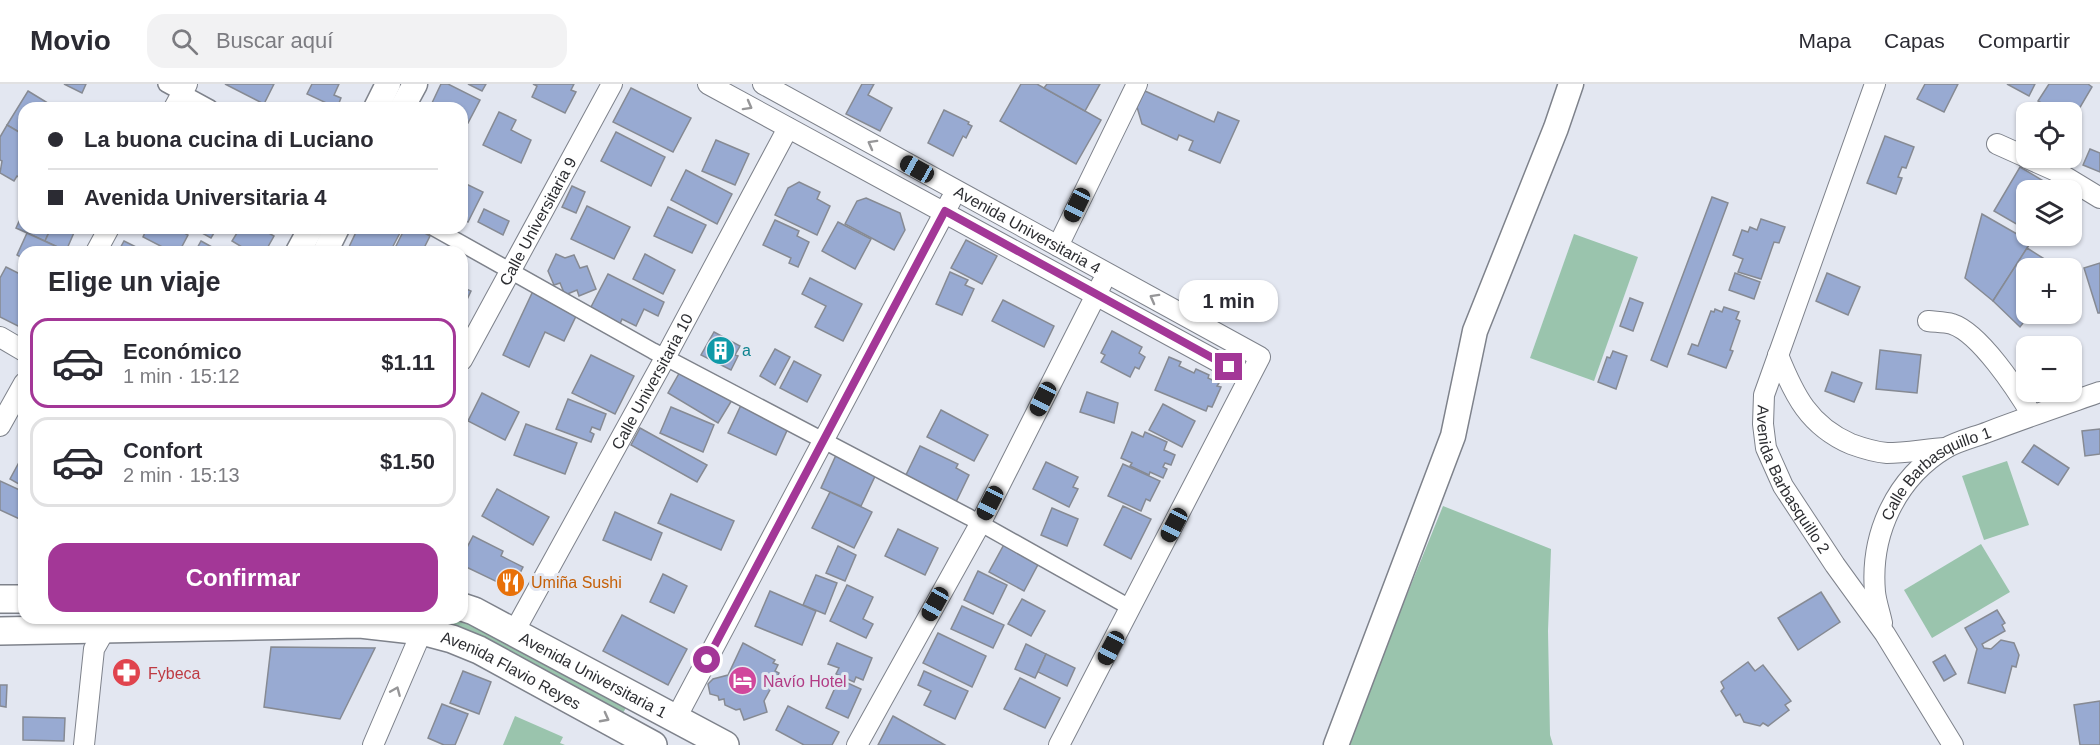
<!DOCTYPE html>
<html lang="es">
<meta charset="utf-8">
<style>
:root{--surface:#fff;--page:#f2f2f3;--text:#2b2b33;--muted:#7c7c81;--line:#e1e1e2;--accent:#a33797}
body{margin:0;font-family:Helvetica,sans-serif;background:var(--page);color:var(--text);height:100vh;display:flex;flex-direction:column;font-size:22px;white-space:nowrap}
*{box-sizing:border-box;margin:0}
p{font-size:20px;color:var(--muted)}
.icon{flex:none;width:33px;height:33px;fill:none;stroke:currentColor;stroke-width:2;stroke-linecap:round;stroke-linejoin:round}
.map{position:relative;flex:1;overflow:hidden}
.drawer{position:absolute;left:18px;top:162px;width:450px;height:378px;display:flex;flex-direction:column;background:var(--surface);border-radius:18px;box-shadow:0 2px 4px #0004}
.drawer>*{flex:none}
.banner{position:absolute;left:18px;top:18px;width:450px;height:132px;border-radius:18px;box-shadow:0 2px 4px #0004;display:grid;align-content:center;height:132px;padding:0 30px;background:var(--surface)}
.fabs{position:absolute;left:2016px;top:18px;display:grid;gap:12px}
.fabs a{display:grid;place-items:center;width:66px;height:66px;border-radius:12px;background:var(--surface);box-shadow:0 2px 4px #0004;font-size:30px}
.end{position:absolute;width:27px;height:27px;margin:-14px;border:8px solid #a33797;background:#fff;box-shadow:0 0 0 3px #fff}
.from{border-radius:50%}
.bubble{position:absolute;height:42px;border-radius:18px;background:var(--surface);box-shadow:0 2px 4px #0004;font-size:20px;font-weight:600;line-height:42px;text-align:center}
.car{position:absolute;width:18px;height:36px;margin:-18px -9px;border-radius:8px;box-shadow:0 0 4px 2px #0007;background:linear-gradient(#222 24%,#8ab4d8 0 40%,#222 0 76%,#8ab4d8 0 86%,#222 0)}
.banner b{display:flex;align-items:center;gap:21px;height:57px;font-size:22px}
.banner b+b{border-top:2px solid var(--line)}
.banner i{width:15px;height:15px;background:var(--text)}
ul{padding:0;list-style:none}
li{display:flex;align-items:center;gap:18px;height:90px;margin:0 12px 9px;padding:0 18px;border:3px solid var(--line);border-radius:18px}
li div{flex:1}
li b{display:block;font-size:22px}
li em{font-style:normal;font-weight:600}
li.on{border-color:var(--accent)}
li>.icon{width:54px;height:54px;stroke-width:1.5}
h2{padding:0 30px;font-size:27px;line-height:72px}
.action{display:flex;gap:12px;margin-top:auto;padding:12px 30px}
.action a{flex:1;height:69px;border-radius:18px;background:var(--accent);color:#fff;font-size:24px;font-weight:600;line-height:69px;text-align:center}
header{display:flex;align-items:center;gap:36px;box-sizing:border-box;height:84px;padding:0 30px;background:var(--surface);border-bottom:2px solid var(--line)}
header strong{font-size:28px}
nav{display:flex;gap:33px;margin-inline-start:auto;font-size:21px}
.search{width:420px;height:54px;background:var(--page);display:flex;align-items:center;gap:15px;box-sizing:border-box;padding:0 21px;border-radius:18px;color:var(--muted);font-size:22px}
.map>svg:first-child{display:block}
</style>
<header>
<strong>Movio</strong>
<div class="search"><svg class="icon" aria-label="search" viewBox="0 0 24 24"><circle cx="10" cy="10" r="6"/><path d="M15 15l6 6"/></svg>Buscar aquí</div>
<nav><a>Mapa</a><a>Capas</a><a>Compartir</a></nav>
</header>
<div class="map">
<svg width="2100" height="661" viewBox="0 0 2100 661">
<rect width="100%" height="100%" fill="#e3e7f1"/>
<g fill="#9ac4ad">
<polygon points="1574,150 1638,173 1594,297 1530,274"/>
<polygon points="2007,377 2029,441 1984,456 1962,392"/>
<polygon points="1443,422 1551,465 1548,547 1550,651 1553,661 1346,661"/>
<polygon points="1981,460 2010,508 1932,554 1904,506"/>
<polygon points="423,534 453,534 469,539 627,622 623,629 470,549"/>
<polygon points="515,632 563,653 560,659 565,661 503,661"/>
</g>
<g fill="#98aad2" stroke="#868a93" stroke-width="1.5">
<polygon points="64,0 86,0 82,9"/>
<polygon points="225,0 274,0 264,20"/>
<polygon points="312,0 339,0 334,11 341,14 337,24 307,10"/>
<polygon points="441,0 448,0 480,16 468,39 462,36 462,24 438,24 431,21"/>
<polygon points="468,0 486,0 482,7"/>
<polygon points="533,0 574,0 571,6 576,8 565,29 532,13 537,2"/>
<polygon points="862,0 874,0 868,11 892,24 880,47 846,30"/>
<polygon points="1021,0 1037,0 1101,36 1076,80 1000,37"/>
<polygon points="1047,0 1100,0 1085,27 1044,4"/>
<polygon points="1925,0 1958,0 1944,28 1917,15"/>
<polygon points="2007,0 2035,0 2029,12"/>
<polygon points="2049,0 2088,0 2092,3 2072,37 2072,28 2057,28 2038,17"/>
<polygon points="631,4 691,34 673,68 613,38"/>
<polygon points="28,7 56,24 24,24 24,51 7,41"/>
<polygon points="1145,7 1214,38 1218,28 1239,37 1220,79 1189,66 1193,57 1179,51 1177,56 1142,40 1137,23"/>
<polygon points="944,26 969,38 968,40 972,42 966,54 963,52 953,72 928,59"/>
<polygon points="499,28 516,36 511,46 531,56 521,79 483,61"/>
<polygon points="7,41 24,51 24,96 17,92 14,97 0,89 2,77 0,76 0,53"/>
<polygon points="616,48 665,73 651,102 601,77"/>
<polygon points="1885,52 1914,63 1906,84 1902,83 1898,93 1902,94 1896,110 1867,99"/>
<polygon points="716,56 749,70 735,101 702,87"/>
<polygon points="2090,65 2100,69 2100,88 2083,81"/>
<polygon points="2020,83 2050,101 2047,106 2026,106 2025,145 1994,127"/>
<polygon points="686,86 732,110 717,140 671,116"/>
<polygon points="462,98 483,108 468,138 462,135"/>
<polygon points="799,98 820,108 817,115 830,122 817,151 775,131 788,104"/>
<polygon points="572,102 585,108 576,129 562,123"/>
<polygon points="1712,113 1728,119 1667,283 1651,276"/>
<polygon points="866,114 900,129 905,146 894,166 845,140 857,117"/>
<polygon points="587,122 630,143 614,175 571,155"/>
<polygon points="668,123 706,141 692,169 654,152"/>
<polygon points="484,125 509,137 503,151 478,138"/>
<polygon points="24,126 24,144 51,144 45,157 16,144"/>
<polygon points="1982,130 2031,158 1993,217 1965,194"/>
<polygon points="1761,135 1785,143 1779,159 1774,158 1761,195 1738,188 1743,175 1733,171 1742,146 1748,148 1750,143 1757,146"/>
<polygon points="775,136 799,147 797,152 809,158 798,183 789,179 791,174 763,161"/>
<polygon points="838,138 871,155 855,185 822,167"/>
<polygon points="51,144 76,144 66,167 45,157"/>
<polygon points="147,144 175,144 188,151 179,168 172,168 143,153"/>
<polygon points="193,144 217,144 211,154"/>
<polygon points="240,144 260,144 274,152 265,168 250,168 232,157"/>
<polygon points="358,144 401,144 402,145 390,168 359,168 349,163"/>
<polygon points="405,144 416,144 430,152 422,168 393,168"/>
<polygon points="27,149 66,167 65,168 24,168 24,175 17,171"/>
<polygon points="966,156 997,172 982,200 951,184"/>
<polygon points="124,157 146,168 118,168"/>
<polygon points="201,157 221,168 195,168"/>
<polygon points="2027,164 2046,176 2046,184 2026,184 2026,230 2030,230 2020,243 1993,217"/>
<polygon points="556,170 565,174 574,171 580,184 587,182 596,205 579,212 577,206 565,211 560,199 554,201 548,187"/>
<polygon points="645,170 675,186 663,210 633,195"/>
<polygon points="2100,179 2100,229 2098,229 2084,184"/>
<polygon points="6,183 24,192 24,245 0,233 0,194"/>
<polygon points="950,188 968,196 965,201 974,205 962,231 936,220"/>
<polygon points="1735,189 1760,198 1754,215 1729,206"/>
<polygon points="1827,189 1860,203 1848,231 1816,217"/>
<polygon points="608,190 664,218 658,232 644,225 636,242 622,235 620,240 590,225"/>
<polygon points="810,194 862,220 843,257 815,243 826,222 802,210"/>
<polygon points="462,203 471,207 462,226"/>
<polygon points="533,207 578,228 564,257 545,248 529,283 503,271"/>
<polygon points="1630,214 1643,219 1633,247 1620,242"/>
<polygon points="1003,216 1054,242 1044,263 992,237"/>
<polygon points="1724,223 1739,228 1736,235 1740,237 1730,266 1733,267 1726,284 1688,270 1692,260 1698,262 1711,227 1714,228 1715,225 1722,228"/>
<polygon points="1112,247 1142,263 1139,269 1145,273 1139,285 1135,283 1130,293 1101,278 1105,271 1101,269"/>
<polygon points="714,248 740,262 735,271 738,272 731,286 701,271"/>
<polygon points="775,265 790,273 775,301 760,292"/>
<polygon points="1880,266 1921,271 1917,309 1876,305"/>
<polygon points="1613,267 1627,272 1616,305 1598,298 1607,273 1610,274"/>
<polygon points="591,271 634,292 615,330 572,309"/>
<polygon points="1169,273 1181,278 1179,282 1194,289 1196,285 1209,291 1208,294 1219,299 1217,302 1221,303 1212,323 1208,322 1206,327 1155,306"/>
<polygon points="794,277 821,291 807,318 780,304"/>
<polygon points="681,286 732,316 718,339 668,309"/>
<polygon points="1832,288 1862,299 1854,318 1825,307"/>
<polygon points="1087,308 1118,319 1114,339 1080,328"/>
<polygon points="482,309 519,328 505,356 468,337"/>
<polygon points="568,315 606,330 600,346 592,343 590,348 594,350 591,358 556,345"/>
<polygon points="742,319 789,342 776,371 728,349"/>
<polygon points="1163,320 1195,337 1182,363 1149,346"/>
<polygon points="671,323 714,341 703,368 660,349"/>
<polygon points="941,326 988,351 974,377 927,353"/>
<polygon points="526,340 577,359 565,390 514,371"/>
<polygon points="640,344 707,381 697,398 631,361"/>
<polygon points="2100,345 2100,370 2085,372 2082,347"/>
<polygon points="1132,348 1143,353 1145,348 1167,358 1164,366 1175,371 1171,381 1165,379 1163,383 1167,385 1163,394 1150,388 1149,391 1130,382 1132,379 1121,374"/>
<polygon points="2034,361 2069,384 2058,401 2022,378"/>
<polygon points="920,362 958,380 956,384 969,391 956,418 905,393"/>
<polygon points="24,369 24,403 10,395"/>
<polygon points="837,369 877,388 861,422 821,404"/>
<polygon points="1046,378 1078,393 1073,403 1078,405 1069,423 1033,405"/>
<polygon points="1123,380 1160,397 1150,417 1146,415 1141,427 1108,412"/>
<polygon points="0,397 24,408 24,437 0,426"/>
<polygon points="497,405 549,433 533,461 482,432"/>
<polygon points="830,408 872,428 854,464 812,444"/>
<polygon points="671,410 734,437 721,466 658,439"/>
<polygon points="1123,422 1151,435 1131,475 1104,461"/>
<polygon points="1052,424 1078,435 1067,462 1041,451"/>
<polygon points="615,428 662,449 651,476 603,456"/>
<polygon points="898,445 938,464 925,491 885,472"/>
<polygon points="473,452 503,467 501,472 523,483 512,505 462,481 462,473"/>
<polygon points="1007,455 1042,473 1024,507 989,488"/>
<polygon points="838,462 856,471 845,497 826,489"/>
<polygon points="978,487 1007,501 993,530 964,516"/>
<polygon points="663,490 687,502 674,529 650,518"/>
<polygon points="816,491 837,499 825,530 803,521"/>
<polygon points="847,501 873,513 863,535 873,540 866,554 830,537"/>
<polygon points="770,507 816,527 802,561 755,542"/>
<polygon points="1821,508 1840,538 1798,566 1778,534"/>
<polygon points="1022,515 1045,527 1031,552 1008,540"/>
<polygon points="962,522 1004,541 993,564 951,545"/>
<polygon points="1997,526 2005,539 2002,541 2005,547 1982,560 1984,564 1991,565 2001,556 2014,559 2019,571 2016,583 2012,582 2005,609 1968,599 1977,565 1965,544"/>
<polygon points="622,531 687,565 668,601 603,567"/>
<polygon points="938,549 986,572 972,603 923,579"/>
<polygon points="743,559 775,576 773,579 778,581 775,587 779,589 764,617 767,628 744,636 740,625 736,626 725,621 724,615 719,616 718,612 710,610 708,600 713,595 728,591"/>
<polygon points="837,559 872,574 863,596 856,593 854,598 836,590 839,584 828,580"/>
<polygon points="1026,560 1046,570 1035,594 1015,585"/>
<polygon points="271,563 375,564 340,635 264,623"/>
<polygon points="1046,570 1075,584 1067,602 1038,588"/>
<polygon points="1945,571 1956,590 1944,597 1933,578"/>
<polygon points="1748,578 1755,587 1763,581 1791,617 1785,621 1789,626 1768,642 1763,639 1760,642 1744,638 1740,630 1736,632 1721,607 1724,604 1721,598"/>
<polygon points="463,587 491,598 479,630 450,619"/>
<polygon points="924,587 968,607 955,635 924,621 931,607 918,601"/>
<polygon points="1020,594 1060,614 1045,644 1004,625"/>
<polygon points="839,595 861,605 848,634 826,624"/>
<polygon points="0,601 7,601 6,623 0,622"/>
<polygon points="2100,617 2100,661 2080,661 2074,621"/>
<polygon points="442,620 468,630 455,661 444,661 428,654"/>
<polygon points="788,622 839,648 832,661 804,661 776,646"/>
<polygon points="893,632 945,661 878,661"/>
<polygon points="23,633 65,634 64,657 23,656"/>
</g>
<g fill="none" stroke-linecap="round" stroke-linejoin="round">
<defs>
<g id="pedestrian">
<polyline points="166,0 210,24"/>
<polyline points="434,144 653,267 969,433 1131,524"/>
</g>
<g id="minor">
<polyline points="708,0 1248,294"/>
<path id="s1" d="M763 0 1260 273 1059 661"/>
<path id="s2" d="M1875 0 1764 311 1763 340 1766 364 1783 402 1835 481 1885 550 1953 661"/>
<polyline points="174,24 187,0"/>
<polyline points="1997,60 2026,73"/>
<polyline points="2027,74 2054,86 2100,114"/>
<polyline points="1058,162 1137,0"/>
<polyline points="96,168 109,144"/>
<path d="M1928 237C1936 238 1945 238 1952 240 1980 249 2017 306 2032 331"/>
<polyline points="0,253 24,267"/>
<path d="M1778 271C1794 311 1809 342 1851 360 1862 364 1875 368 1887 369 1906 369 1927 365 1946 364"/>
<path id="s3" d="M462 276 612 0"/>
<polyline points="0,342 24,299"/>
<path id="s4" d="M1882 539C1880 529 1876 518 1875 508 1870 450 1896 394 1946 364 1958 357 1975 353 1988 348 2025 334 2063 321 2100 308"/>
<path id="s5" d="M514 548 665 274 788 44"/>
<polyline points="675,636 951,116"/>
<polyline points="84,661 94,565 106,544"/>
<polyline points="373,661 422,547"/>
<polyline points="857,661 980,440 1102,199"/>
</g>
<g id="tertiary">
<polyline points="376,24 388,0"/>
<polyline points="402,24 415,0"/>
<polyline points="298,168 311,144"/>
<polyline points="325,168 337,144"/>
<polyline points="1336,661 1453,352 1475,247 1556,44 1571,0"/>
</g>
<g id="secondary">
<polyline points="0,515 24,515"/>
<path id="s6" d="M462 523 474 527 725 661"/>
<path id="s7" d="M0 547 360 540 422 547 452 555 479 566 653 661"/>
</g>
</defs>
<use href="#pedestrian" stroke="#7e828b" stroke-width="18"/>
<use href="#minor" stroke="#7e828b" stroke-width="22"/>
<use href="#tertiary" stroke="#7e828b" stroke-width="27"/>
<use href="#secondary" stroke="#7e828b" stroke-width="30"/>
<use href="#pedestrian" stroke="#fff" stroke-width="15"/>
<use href="#minor" stroke="#fff" stroke-width="20"/>
<use href="#tertiary" stroke="#fff" stroke-width="24"/>
<use href="#secondary" stroke="#fff" stroke-width="27"/>
</g>
<defs><path id="oneway-chevron" d="M-2-3.5L2.5 0L-2 3.5" fill="none" stroke-width="1.6" stroke-linecap="round" stroke-linejoin="round" transform="scale(1.5)"/></defs>
<g stroke="#969698">
<use href="#oneway-chevron" transform="translate(748 22) rotate(29)"/>
<use href="#oneway-chevron" transform="translate(872 60) rotate(-151)"/>
<use href="#oneway-chevron" transform="translate(1154 214) rotate(-151)"/>
<use href="#oneway-chevron" transform="translate(396 607) rotate(-67)"/>
<use href="#oneway-chevron" transform="translate(605 634) rotate(28)"/>
</g>
<g fill="none" stroke-linecap="round" stroke-linejoin="round">
<polyline stroke="#a33797" stroke-width="8" points="707,576 945,127 1229,283"/>
</g>
<defs>
<symbol id="building-disc" viewBox="-11 -11 22 22"><circle r="9.5" fill="#0f9aa8" stroke="#e3e7f1"/><path d="M-4-6H4V6H1V3H-1V6H-4ZM-2.5-4.3h1.7v1.8h-1.7ZM.8-4.3h1.7v1.8H.8ZM-2.5-1h1.7V.8h-1.7ZM.8-1h1.7V.8H.8Z" fill="#fff"/></symbol>
<symbol id="restaurant-disc" viewBox="-11 -11 22 22"><circle r="9.5" fill="#e8710a" stroke="#e3e7f1"/><path d="M-5-6h1v4h1v-4h1v4h1v-4h1v5L-1.5 .5V6h-2V.5L-5-1ZM5-6V6H3V1.5H1.5Q1.5-4 5-6Z" fill="#fff"/></symbol>
<symbol id="pharmacy-disc" viewBox="-11 -11 22 22"><circle r="9.5" fill="#e0444e" stroke="#e3e7f1"/><path d="M-2-6h4v4h4v4h-4v4h-4v-4h-4v-4h4Z" fill="#fff"/></symbol>
<symbol id="hotel-disc" viewBox="-11 -11 22 22"><circle r="9.5" fill="#d1479c" stroke="#e3e7f1"/><path d="M-6-4.5h1.5V1H6V5H4.5V3h-9V5H-6ZM-4 0a1.8 1.8 0 1 1 3.6 0ZM.5 0V-2.5h3Q6-2.5 6 0Z" fill="#fff"/></symbol>
</defs>
<g fill-rule="evenodd">
<use href="#building-disc" x="704" y="250" width="33" height="33"/>
<use href="#restaurant-disc" x="494" y="482" width="33" height="33"/>
<use href="#pharmacy-disc" x="110" y="572" width="33" height="33"/>
<use href="#hotel-disc" x="726" y="580" width="33" height="33"/>
</g>
<g text-anchor="middle" dominant-baseline="central" stroke-width="6" stroke-linejoin="round" paint-order="stroke">
<g font-size="16" fill="#2d2e32" stroke="#e3e7f1">
<text stroke="none"><textPath href="#s3" startOffset="158">Calle Universitaria 9</textPath></text>
<text stroke="none"><textPath href="#s1" startOffset="302">Avenida Universitaria 4</textPath></text>
<text stroke="none"><textPath href="#s5" startOffset="286">Calle Universitaria 10</textPath></text>
<text stroke="none"><textPath href="#s2" startOffset="422">Avenida Barbasquillo 2</textPath></text>
<text stroke="none"><textPath href="#s4" startOffset="177">Calle Barbasquillo 1</textPath></text>
<text stroke="none"><textPath href="#s7" startOffset="520">Avenida Flavio Reyes</textPath></text>
<text stroke="none"><textPath href="#s6" startOffset="148">Avenida Universitaria 1</textPath></text>
</g>
<g font-size="16" fill="#0d838f" stroke="#e3e7f1" text-anchor="start">
<text x="742" y="266">a</text>
</g>
<g font-size="16" fill="#c56008" stroke="#e3e7f1" text-anchor="start">
<text x="531" y="498">Umiña Sushi</text>
</g>
<g font-size="16" fill="#be3a42" stroke="#e3e7f1" text-anchor="start">
<text x="148" y="589">Fybeca</text>
</g>
<g font-size="16" fill="#b23c85" stroke="#e3e7f1" text-anchor="start">
<text x="763" y="597">Navío Hotel</text>
</g>
</g>
</svg>
<div class="fabs">
<a><svg class="icon" aria-label="locate" viewBox="0 0 24 24"><circle cx="12" cy="12" r="6"/><path d="M12 2v4M12 18v4M2 12h4M18 12h4"/></svg></a>
<a><svg class="icon" aria-label="layers" viewBox="0 0 24 24"><path d="M12 4l9 5-9 5-9-5zM3 14l9 5 9-5"/></svg></a>
<a>+</a>
<a>−</a>
</div>
<i class="end from" style="left:707px;top:576px"></i>
<i class="end" style="left:1229px;top:283px"></i>
<div class="bubble" style="left:1179px;top:196px;width:99px">1 min</div>
<i class="car" style="left:917px;top:85px;rotate:299deg"></i>
<i class="car" style="left:1077px;top:121px;rotate:206deg"></i>
<i class="car" style="left:1043px;top:315px;rotate:207deg"></i>
<i class="car" style="left:990px;top:419px;rotate:207deg"></i>
<i class="car" style="left:1174px;top:441px;rotate:207deg"></i>
<i class="car" style="left:935px;top:520px;rotate:209deg"></i>
<i class="car" style="left:1111px;top:564px;rotate:208deg"></i>
<div class="banner">
<b><i class="from"></i>La buona cucina di Luciano</b>
<b><i></i>Avenida Universitaria 4</b>
</div>
<section class="drawer">
<h2>Elige un viaje</h2>
<ul>
<li class="on"><svg class="icon" aria-label="car" viewBox="0 0 24 24"><path d="M5 17H2v-5l4-1 3-4h7l3 4 3 1v5h-3M9 17h6M6 11h13"/><circle cx="7" cy="17" r="2"/><circle cx="17" cy="17" r="2"/></svg><div><b>Económico</b><p>1 min · 15:12</p></div><em>$1.11</em></li>
<li><svg class="icon" aria-label="car" viewBox="0 0 24 24"><path d="M5 17H2v-5l4-1 3-4h7l3 4 3 1v5h-3M9 17h6M6 11h13"/><circle cx="7" cy="17" r="2"/><circle cx="17" cy="17" r="2"/></svg><div><b>Confort</b><p>2 min · 15:13</p></div><em>$1.50</em></li>
</ul>
<div class="action"><a>Confirmar</a></div>
</section>
</div>
